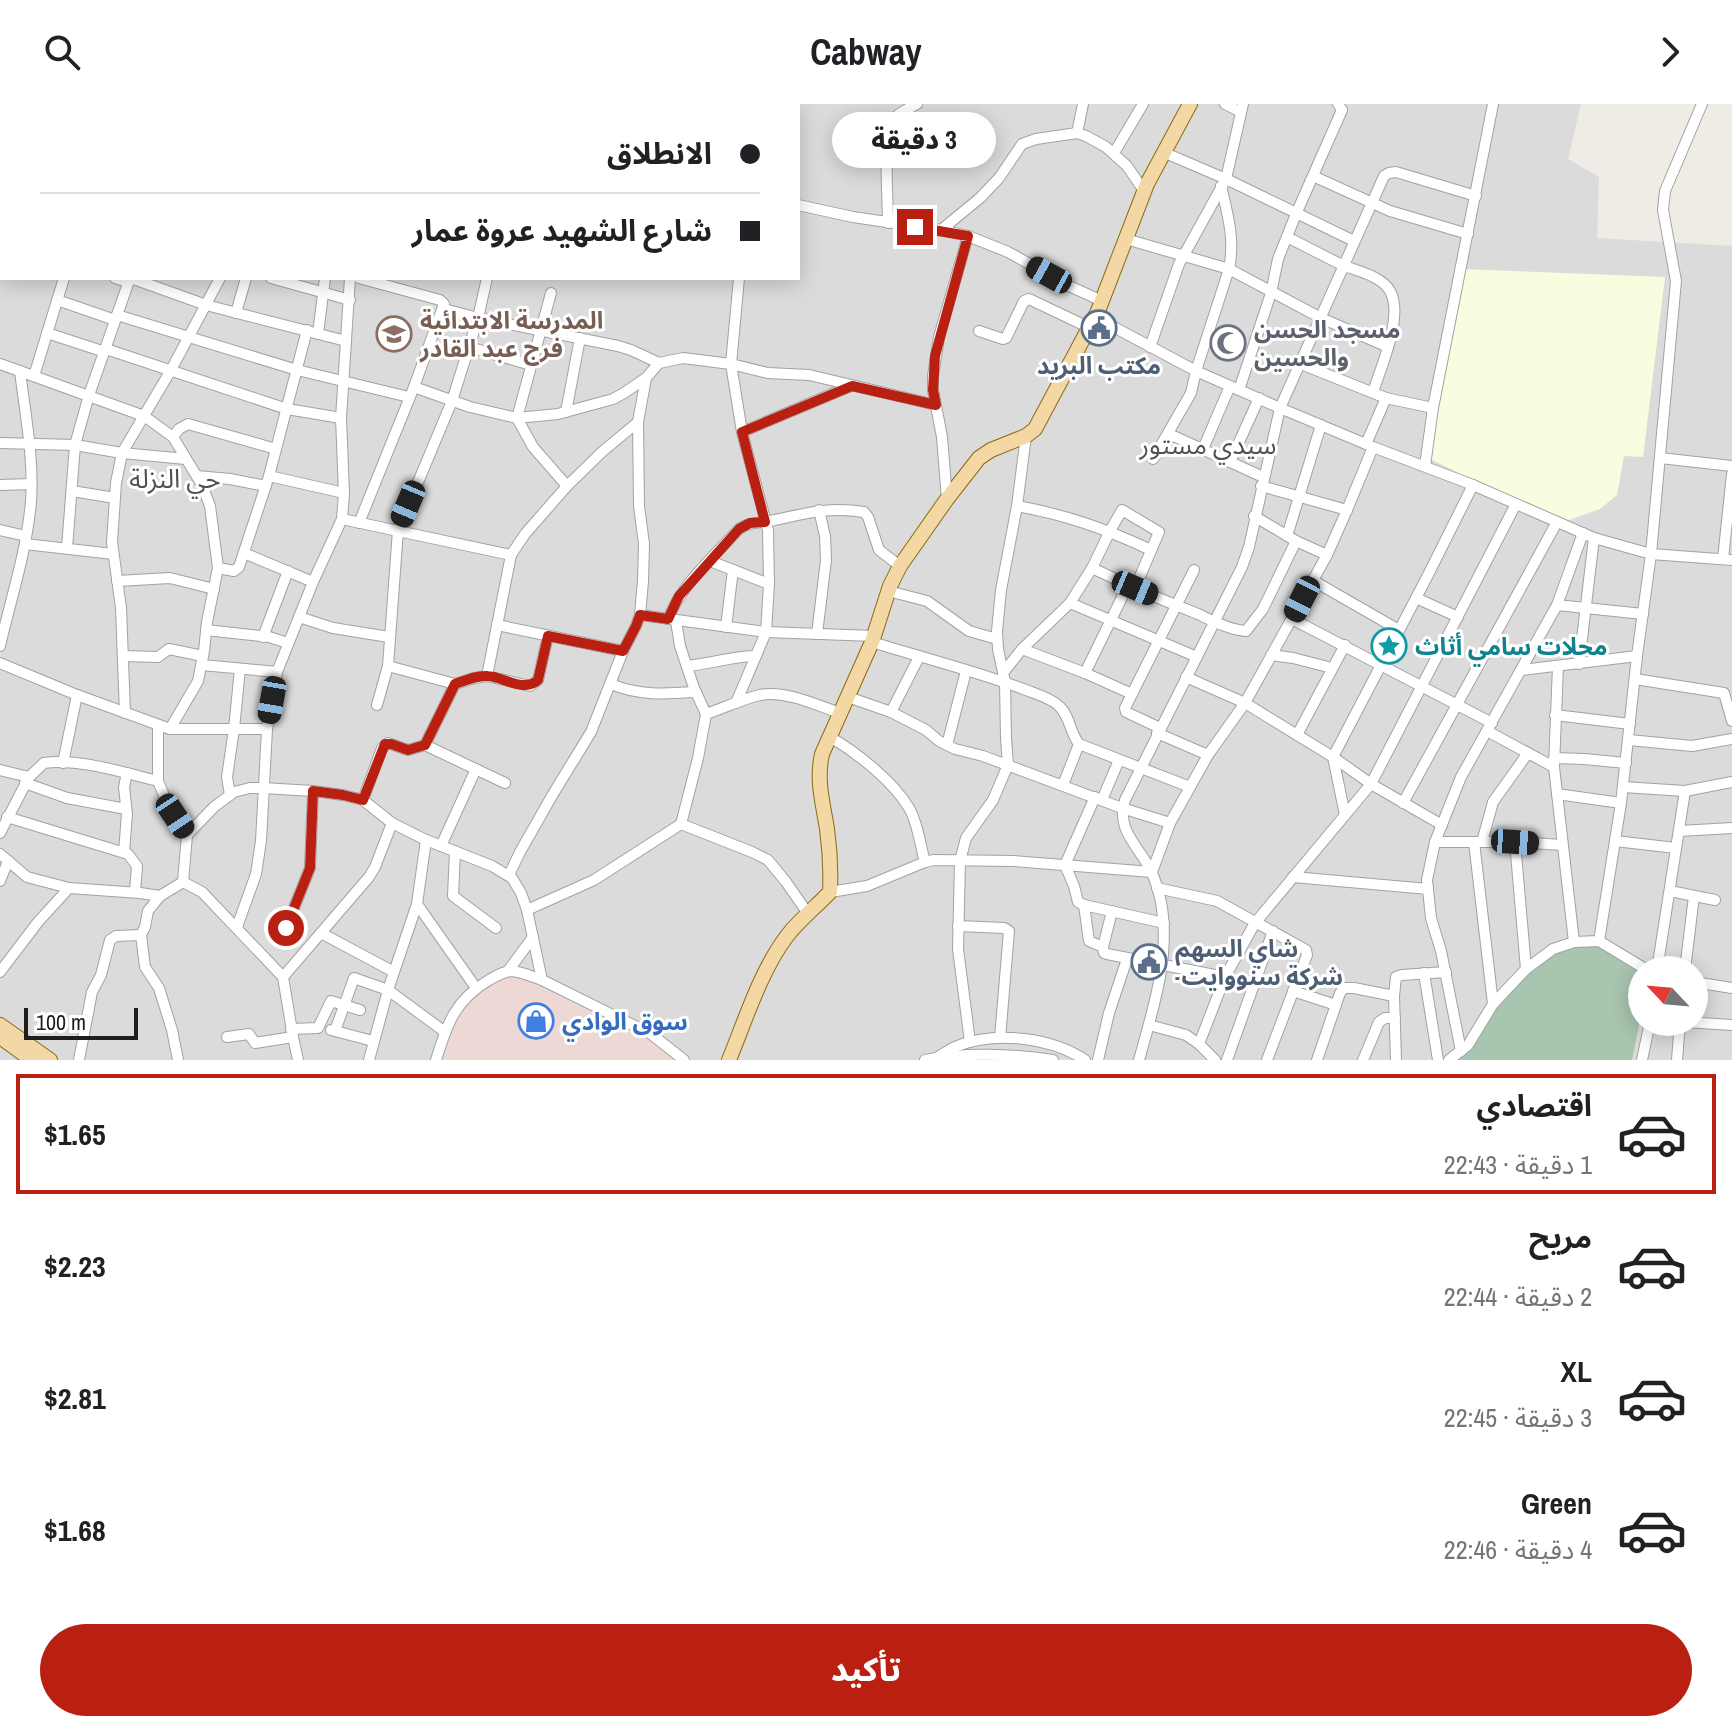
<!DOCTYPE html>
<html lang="ar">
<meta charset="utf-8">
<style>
:root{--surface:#fff;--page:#f2f2f2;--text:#202124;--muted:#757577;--line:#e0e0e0;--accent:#ba2012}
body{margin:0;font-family:"Archivo Narrow","Noto Sans Arabic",sans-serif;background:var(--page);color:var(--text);direction:rtl;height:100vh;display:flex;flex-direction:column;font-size:30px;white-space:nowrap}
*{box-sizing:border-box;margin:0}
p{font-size:26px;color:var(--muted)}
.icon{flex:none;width:44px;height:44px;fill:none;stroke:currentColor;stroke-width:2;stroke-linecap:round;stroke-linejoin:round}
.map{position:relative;height:956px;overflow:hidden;direction:ltr}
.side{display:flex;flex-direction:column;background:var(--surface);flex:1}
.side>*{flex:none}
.top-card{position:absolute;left:0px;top:0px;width:800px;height:176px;box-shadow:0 4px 20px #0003;direction:rtl;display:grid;align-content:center;height:176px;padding:0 40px;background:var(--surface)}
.needle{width:52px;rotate:296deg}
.fabs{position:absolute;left:1628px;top:852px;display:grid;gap:16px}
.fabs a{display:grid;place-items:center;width:80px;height:80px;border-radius:50%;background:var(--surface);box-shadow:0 4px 20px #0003;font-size:40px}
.scale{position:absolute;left:24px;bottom:20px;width:114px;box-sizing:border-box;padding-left:8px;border:4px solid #1e1e1e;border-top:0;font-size:22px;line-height:28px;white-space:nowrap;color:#1e1e1e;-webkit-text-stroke:6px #fff;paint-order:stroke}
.end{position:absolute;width:36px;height:36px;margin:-18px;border:10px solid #ba2012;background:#fff;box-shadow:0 0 0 4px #fff}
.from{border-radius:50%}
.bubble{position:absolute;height:56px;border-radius:28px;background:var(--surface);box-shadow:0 4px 20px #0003;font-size:26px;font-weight:800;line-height:56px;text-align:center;direction:rtl}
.car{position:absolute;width:24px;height:48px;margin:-24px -12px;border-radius:10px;box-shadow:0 0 6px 2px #0007;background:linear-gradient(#222 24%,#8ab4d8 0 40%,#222 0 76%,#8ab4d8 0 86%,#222 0)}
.top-card b{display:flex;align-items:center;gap:28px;height:76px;font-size:30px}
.top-card b+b{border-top:2px solid var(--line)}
.top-card i{width:20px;height:20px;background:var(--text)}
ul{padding:14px 0 0;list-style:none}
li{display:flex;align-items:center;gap:24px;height:120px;margin:0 16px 12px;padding:0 24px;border:4px solid transparent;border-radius:0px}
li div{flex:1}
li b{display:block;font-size:30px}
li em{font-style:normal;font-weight:800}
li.selected{border-color:var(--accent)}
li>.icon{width:72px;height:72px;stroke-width:1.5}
.button{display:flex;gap:16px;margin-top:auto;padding:16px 40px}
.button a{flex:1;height:92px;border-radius:48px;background:var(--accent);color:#fff;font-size:32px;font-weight:800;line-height:92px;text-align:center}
header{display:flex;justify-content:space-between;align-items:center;height:104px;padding:0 40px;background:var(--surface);font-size:36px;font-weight:800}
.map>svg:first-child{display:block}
</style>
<header><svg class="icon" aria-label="forward" viewBox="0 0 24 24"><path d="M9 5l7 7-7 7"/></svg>Cabway<svg class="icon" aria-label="search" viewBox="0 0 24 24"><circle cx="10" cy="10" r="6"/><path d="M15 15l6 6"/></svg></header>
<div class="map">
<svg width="1732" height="956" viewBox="0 0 1732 956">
<rect width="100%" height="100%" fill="#eeece5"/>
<path fill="#dcdbdb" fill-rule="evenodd" d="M418 0H1581L1568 55 1599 73 1597 134 1732 142V956H0V57L2 52V174H798V2H418ZM1642 866H1694V918H1642Z"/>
<polygon fill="#edd8d5" points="497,872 532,874 655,935 674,956 438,956 460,901"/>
<polygon fill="#fafce0" points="1462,165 1665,173 1643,353 1624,352 1617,391 1600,405 1561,419 1426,353"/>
<path fill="#a8c5af" d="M1594 831 1638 862C1650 878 1636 935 1632 956H1452L1494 901 1556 841Z"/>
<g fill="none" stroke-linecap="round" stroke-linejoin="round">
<defs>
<g id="minor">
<polyline points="10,0 13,2"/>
<polyline points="52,0 55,2"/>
<polyline points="612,0 618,2"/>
<polyline points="1225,0 1241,8"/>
<polyline points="1702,0 1665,87 1663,106 1676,177 1651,450 1732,456"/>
<polyline points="34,2 37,0"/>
<polyline points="596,2 597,0"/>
<polyline points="642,2 642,0"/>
<polyline points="687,2 688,0"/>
<polyline points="728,2 729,0"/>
<polyline points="781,2 782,0"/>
<polyline points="1077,29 1083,0"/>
<polyline points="1163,48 1226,75 1354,137"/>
<polyline points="1114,49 1143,0"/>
<polyline points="1313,72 1390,107 1468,130"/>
<polyline points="0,96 2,92"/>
<polyline points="798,101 853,113 941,126 968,132 1008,148 1067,181 1102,197"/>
<polyline points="0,118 2,114"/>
<path d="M888 119C888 95 883 38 892 18 897 9 908 5 917 0"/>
<polyline points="941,126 980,94 999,74 1022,40 1036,35 1077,29 1086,32 1106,43 1127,62 1144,87"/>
<path d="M1287 133C1305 142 1324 152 1342 161 1357 167 1382 172 1390 187 1404 212 1381 263 1373 288"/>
<path d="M1126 135 1229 165C1235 135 1228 112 1221 82"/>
<polyline points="115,174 128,178"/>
<polyline points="131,174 206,201 346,237"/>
<polyline points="271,174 350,196"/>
<polyline points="359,174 440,196 444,200 414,283 359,419"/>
<polyline points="551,189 517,314 533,343 567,382"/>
<polyline points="57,196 115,216"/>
<polyline points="444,205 478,214 618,242 631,246 659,259"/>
<polyline points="236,209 246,174"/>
<polyline points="117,211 297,266 409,293"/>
<polyline points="1095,213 1196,267 1280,304 1373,343 1473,381 1594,434 1651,450 1637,552 1621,699 1599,837"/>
<polyline points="979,227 1003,235 1006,234 1024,197 1029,195 1088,223"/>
<polyline points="47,229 105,248"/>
<polyline points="318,230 325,174"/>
<polyline points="469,243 531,261"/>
<polyline points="1150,243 1179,160 1226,75 1243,0"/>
<polyline points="106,245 287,305 341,314"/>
<polyline points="0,260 144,312 173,333 202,381 210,402 218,464 207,518 204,547 198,577 170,625"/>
<polyline points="1301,260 1386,294 1433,304"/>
<polyline points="34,272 64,174"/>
<polyline points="414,283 470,303 517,314 558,310 613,295 624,289 646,274 659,259 683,254 731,260 768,269 809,271 936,301"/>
<polyline points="1239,286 1271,189 1278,155 1296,110 1342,6 1338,0"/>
<polyline points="566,308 580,234"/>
<polyline points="742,328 851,282"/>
<polyline points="1169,330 1263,373"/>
<polyline points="173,333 179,325 188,320 276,345"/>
<polyline points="0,339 75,341 122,349 186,355"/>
<polyline points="1366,340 1386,294"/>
<polyline points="1203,345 1230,282"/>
<polyline points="1660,354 1732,362"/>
<polyline points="1153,355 1191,289 1196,267 1229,165 1321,214 1388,243"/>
<polyline points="1230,358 1259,294"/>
<polyline points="1425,362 1433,304 1493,0"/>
<polyline points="197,372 230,375 266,382"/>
<polyline points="269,372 344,389"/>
<polyline points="0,381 31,380"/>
<polyline points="1261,382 1347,406 1373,343"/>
<polyline points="72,387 115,394"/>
<polyline points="947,395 942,333 933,286 933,272 939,233 968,132"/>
<path d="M1017 402C1067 411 1106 425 1151 446"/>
<polyline points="1254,412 1296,437 1327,451"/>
<polyline points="342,415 511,451"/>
<polyline points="0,426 26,432"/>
<polyline points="1287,432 1321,321"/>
<polyline points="25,440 113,450"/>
<polyline points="67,444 75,341 89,291 130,174"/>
<polyline points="244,449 313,478"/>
<polyline points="1723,455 1732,370"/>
<polyline points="710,457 769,480"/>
<polyline points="218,464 234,467 239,463 269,372 307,226"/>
<path d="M1092 464C1127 481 1162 496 1198 510 1213 517 1230 526 1246 527L1263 505 1296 437"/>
<polyline points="1312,476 1399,526"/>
<polyline points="117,477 170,474 214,485"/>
<polyline points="888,487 927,497 969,527 997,535"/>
<polyline points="1416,494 1458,513"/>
<polyline points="1070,499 1197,553"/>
<polyline points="1557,501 1643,510"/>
<polyline points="640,511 766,528 874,532"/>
<polyline points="299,513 333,524 389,533"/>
<path d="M668 515C681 481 715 451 739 425 749 418 758 419 770 417 805 410 827 402 864 408L868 413 879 446 900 462"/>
<polyline points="1292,515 1492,619"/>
<polyline points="676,517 680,542 694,584 706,610 698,654 681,720"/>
<polyline points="497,521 623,547"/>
<polyline points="726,523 733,466"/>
<polyline points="206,526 269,533 288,539"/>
<polyline points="817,530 826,456 825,432 819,406"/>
<polyline points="263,533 288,467"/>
<path d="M872 538C923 554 976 567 1026 586 1036 590 1051 594 1059 602 1070 612 1070 629 1079 640L1190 683"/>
<path d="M0 542C11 494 27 446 31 397 34 354 25 309 20 267"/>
<polyline points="1022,545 1085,569 1132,590 1194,466"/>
<polyline points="1271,551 1293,554 1332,564"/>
<polyline points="123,552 158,553 169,545 203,552"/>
<polyline points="0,559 77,591 170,625 267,625"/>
<polyline points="1579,560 1594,434"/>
<polyline points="202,561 277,568"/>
<polyline points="388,562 455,580 474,574 487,572 530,582 538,576 548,532"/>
<path d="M687 562C710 560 733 552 756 552"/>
<polyline points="1558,562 1554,663 1574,838"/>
<polyline points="1522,566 1637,552"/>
<polyline points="1003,569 1022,545 1070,499 1092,464 1110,427 1122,406 1159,428 1135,484"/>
<polyline points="1085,569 1128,481"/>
<polyline points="487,572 511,451 525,430 567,382 603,347 638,318"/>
<polyline points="1186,573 1245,599 1333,653 1371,680 1442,721"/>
<polyline points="1635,575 1724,589 1732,617"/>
<path d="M611 580C639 592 666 590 696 588"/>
<polyline points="1132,590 1125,604 1126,608 1160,624"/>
<polyline points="848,593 891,608 926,626 939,637 955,645 983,652 1122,704 1170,719"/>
<polyline points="736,599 766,528 769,480 768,426 742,328 731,260 739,174"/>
<polyline points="377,601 388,562 398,426 452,297 478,214 487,174"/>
<polyline points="891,608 919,553"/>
<polyline points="125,609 121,504 112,438 116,379 122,349 171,266 220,174"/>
<path d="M706 610C724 604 742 595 760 591 786 586 816 601 840 609"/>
<polyline points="1555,611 1630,620"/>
<polyline points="158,622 158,677 168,701 187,731"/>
<polyline points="1487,627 1554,663"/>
<polyline points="1157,629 1208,651"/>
<polyline points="1297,631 1345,541"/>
<path d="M830 633C856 648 893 677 909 704 918 719 920 741 925 758"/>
<polyline points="1629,636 1692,642 1732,635"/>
<polyline points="425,641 455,580"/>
<polyline points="947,641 966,567"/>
<polyline points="1554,654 1584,655 1626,659"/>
<polyline points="63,659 77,591"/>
<polyline points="0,666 29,673"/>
<polyline points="25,679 67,694 126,705"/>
<polyline points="1063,681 1079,640"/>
<polyline points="1623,683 1685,687 1732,678"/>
<polyline points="1557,690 1621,699"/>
<polyline points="230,691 227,673 234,625 240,565"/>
<polyline points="1095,693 1065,761 1074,782 1078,798 1084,801 1164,819"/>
<polyline points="363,696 382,644 388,639 408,646 425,641 505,679"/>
<polyline points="1102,696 1119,656"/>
<polyline points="1403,699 1557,418"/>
<polyline points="1345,711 1333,653 1428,471 1473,381"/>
<polyline points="7,713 128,750 137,762 135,788"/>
<polyline points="1679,727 1732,724"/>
<path d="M0 729 29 673 44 659C78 654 125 669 158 677"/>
<polyline points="1615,737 1676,744"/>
<polyline points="1435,738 1515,738 1562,741"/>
<polyline points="1474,738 1493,900"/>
<polyline points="1482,738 1493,698 1528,649"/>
<polyline points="1515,738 1526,865"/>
<polyline points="441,742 476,665"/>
<polyline points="455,747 453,792 496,824"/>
<polyline points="124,748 127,710 124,683 127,669"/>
<polyline points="0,750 27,773 69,784"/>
<polyline points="509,771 520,748 553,690 591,628 623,547 636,522 640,511 643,477 644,440 639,402 638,318 646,274"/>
<polyline points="1293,773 1428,785"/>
<polyline points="0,777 8,757"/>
<polyline points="183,778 202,788 283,873 293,933 298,956"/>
<polyline points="1157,784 1217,797 1306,846 1307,851 1267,956"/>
<polyline points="1670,787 1715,796"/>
<polyline points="830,788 867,782 925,758 934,756 1014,757 1152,768 1170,719 1208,651 1245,599 1327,451 1347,406"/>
<polyline points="160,792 148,807 145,823 141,831 145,863 159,884 172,926 178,956"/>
<polyline points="417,800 476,884"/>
<polyline points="1084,801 1089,837 1103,843"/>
<polyline points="527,806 594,776 681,720 752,748 768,756 786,778 809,811"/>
<polyline points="1112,807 1103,843 1104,849 1107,850 1225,873"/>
<polyline points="958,822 1004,824 1009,827 1000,934"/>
<polyline points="237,823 256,770 261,737 267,625 277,568 313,478 342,415 344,389 341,314 350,174"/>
<polyline points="286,824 310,764 313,687"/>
<polyline points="321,829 394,868"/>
<polyline points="1657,866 1685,687"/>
<polyline points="1685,866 1694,792"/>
<polyline points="508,867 533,833"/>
<polyline points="0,868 38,818 69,784 140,789 160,792 183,778 187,731 214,703 234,688 250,684 263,684 313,687 343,691 363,696 392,719 426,736 492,762 512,774 521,789 527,806 542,876"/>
<polyline points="1424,869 1438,956"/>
<polyline points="283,873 369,773 375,763 392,719"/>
<polyline points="1694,878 1732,884"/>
<polyline points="1293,887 1336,901"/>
<polyline points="1685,918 1732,921"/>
<polyline points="1149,921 1186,931 1199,940 1215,956"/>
<polyline points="291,925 318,924 331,897 360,906"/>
<polyline points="331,926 373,937"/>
<polyline points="335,927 354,874 388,886 445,928"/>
<polyline points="227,933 249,930 255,939 293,933"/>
<polyline points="970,938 958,845 960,757 966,734 993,696 1008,661 1006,634 1005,578 998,545 997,527 1001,486 1017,402 1026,332"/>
<polyline points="1199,940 1225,873 1255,819 1371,680 1516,400"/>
<polyline points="1461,947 1441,847 1431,814 1427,776 1435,738 1461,673 1557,501 1583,429"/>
<path d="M938 953C945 949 952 943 960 941 998 927 1052 934 1085 956"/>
<polyline points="79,956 92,888 101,871 110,836 116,832 141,831"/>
<polyline points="369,956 388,886 417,800 426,736"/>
<path d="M436 956C447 920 455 896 489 876 496 872 504 867 512 867 522 868 533 873 542 876L651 930 684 956"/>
<path d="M925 956C962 948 1015 950 1053 956"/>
<polyline points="1098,956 1109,909 1127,855"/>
<path d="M1139 956C1153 905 1171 852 1161 798 1159 789 1156 778 1152 769 1141 744 1115 727 1125 696L1242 463 1249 443 1280 304 1384 72 1389 69 1396 68 1476 92"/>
<polyline points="1227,956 1273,827"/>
<polyline points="1317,956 1340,889 1344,884 1354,884 1394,892"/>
<polyline points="1363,956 1379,918 1385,914 1395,914"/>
<polyline points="1396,956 1394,892 1396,873 1402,871 1446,868"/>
<polyline points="1449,956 1468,941 1493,900 1526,865 1553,845 1574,838 1599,837 1647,866"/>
<polyline points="1642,956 1650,918"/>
<polyline points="1677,956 1680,918"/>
</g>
<g id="major">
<polyline points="0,921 50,956"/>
<polyline points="0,933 32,956"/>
<path d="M729 956C745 917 761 866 787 832 799 816 816 803 830 788 831 766 830 746 827 725 823 699 816 677 822 650L872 538 890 482 900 462 947 395 979 354 991 346 1026 332 1035 325 1098 207 1147 80 1190 0"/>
</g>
</defs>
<use href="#minor" stroke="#a2a2a2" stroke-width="12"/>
<use href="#major" stroke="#8a6b0d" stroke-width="16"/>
<use href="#minor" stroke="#fff" stroke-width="10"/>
<use href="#major" stroke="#f3d8a5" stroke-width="14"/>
</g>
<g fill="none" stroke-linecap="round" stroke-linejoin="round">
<path stroke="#ba2012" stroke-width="10" d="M286 824 310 764 313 687 343 691 363 696 385 640H391L408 646 425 641 455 580C466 576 477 571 488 572 503 573 525 589 538 576L548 532 623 547 636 522 640 511 668 515 679 492 739 425 750 419 765 418 742 328 852 282 936 301 933 286 935 252 968 132 915 123"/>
</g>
<defs>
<symbol id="civic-ring" viewBox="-11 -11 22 22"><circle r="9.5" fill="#fff" stroke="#5c6f8a" stroke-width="1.5"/><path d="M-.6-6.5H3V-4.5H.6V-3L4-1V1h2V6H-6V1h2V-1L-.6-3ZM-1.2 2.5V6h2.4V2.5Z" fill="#5c6f8a"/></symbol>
<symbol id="school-ring" viewBox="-11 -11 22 22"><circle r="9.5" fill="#fff" stroke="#8d6e63" stroke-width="1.5"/><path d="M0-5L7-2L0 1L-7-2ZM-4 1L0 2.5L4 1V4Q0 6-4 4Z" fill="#8d6e63"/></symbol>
<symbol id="mosque-ring" viewBox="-11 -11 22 22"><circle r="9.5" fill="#fff" stroke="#6b7280" stroke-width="1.5"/><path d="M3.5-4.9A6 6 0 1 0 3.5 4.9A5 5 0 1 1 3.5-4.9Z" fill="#6b7280"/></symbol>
<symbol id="sight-ring" viewBox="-11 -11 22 22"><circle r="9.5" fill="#fff" stroke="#0f9aa8" stroke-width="1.5"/><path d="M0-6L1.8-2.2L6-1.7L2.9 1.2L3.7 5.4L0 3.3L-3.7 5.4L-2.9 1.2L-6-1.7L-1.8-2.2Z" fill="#0f9aa8"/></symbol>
<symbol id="shop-ring" viewBox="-11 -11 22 22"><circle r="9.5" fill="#fff" stroke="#3f7fe0" stroke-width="1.5"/><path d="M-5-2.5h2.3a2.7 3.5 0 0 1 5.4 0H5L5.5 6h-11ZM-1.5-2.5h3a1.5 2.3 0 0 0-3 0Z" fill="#3f7fe0"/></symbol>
</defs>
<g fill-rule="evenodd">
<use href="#civic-ring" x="1079" y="204" width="40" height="40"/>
<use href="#school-ring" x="374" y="210" width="40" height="40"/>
<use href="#mosque-ring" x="1208" y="219" width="40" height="40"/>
<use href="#sight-ring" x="1369" y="522" width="40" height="40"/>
<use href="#civic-ring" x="1129" y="838" width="40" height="40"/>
<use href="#shop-ring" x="516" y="897" width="40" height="40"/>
</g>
<g text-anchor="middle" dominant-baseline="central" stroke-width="6" stroke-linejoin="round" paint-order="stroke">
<g font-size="24" font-weight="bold" fill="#785e54" stroke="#fff" text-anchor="start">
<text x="420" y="216">المدرسة الابتدائية<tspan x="420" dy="28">فرج عبد القادر</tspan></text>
</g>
<g font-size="24" font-weight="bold" fill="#5b616d" stroke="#fff" text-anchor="start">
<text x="1254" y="225">مسجد الحسن<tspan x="1254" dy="28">والحسين</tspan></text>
</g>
<g font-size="24" font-weight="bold" fill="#4e5e75" stroke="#fff">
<text x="1099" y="261">مكتب البريد</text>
<text x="1175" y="844" text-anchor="start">شاي السهم<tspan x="1175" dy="28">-شركة سنووايت</tspan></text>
</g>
<g font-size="24" font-weight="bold" fill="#0d838f" stroke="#fff" text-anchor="start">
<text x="1415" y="542">محلات سامي أثاث</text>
</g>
<g font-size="24" font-weight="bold" fill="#366cbe" stroke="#fff" text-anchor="start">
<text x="562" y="917">سوق الوادي</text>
</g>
<g font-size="26" fill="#515151" stroke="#fff">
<text x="1208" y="340">سيدي مستور</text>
<text x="175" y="374">حي النزلة</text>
</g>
</g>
</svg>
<div class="fabs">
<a><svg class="needle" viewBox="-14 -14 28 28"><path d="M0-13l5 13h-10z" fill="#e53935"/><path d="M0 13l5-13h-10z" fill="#757577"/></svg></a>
</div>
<div class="scale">100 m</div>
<i class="end from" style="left:286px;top:824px"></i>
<i class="end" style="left:915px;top:123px"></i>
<div class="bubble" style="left:832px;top:8px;width:164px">3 دقيقة</div>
<i class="car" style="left:1049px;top:171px;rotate:299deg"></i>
<i class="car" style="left:408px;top:400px;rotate:203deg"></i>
<i class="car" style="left:1135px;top:484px;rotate:113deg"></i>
<i class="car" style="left:1302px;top:495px;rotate:207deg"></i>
<i class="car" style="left:272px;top:596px;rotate:190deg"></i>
<i class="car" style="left:175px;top:712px;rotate:146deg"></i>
<i class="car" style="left:1515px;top:738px;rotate:94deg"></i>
<div class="top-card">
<b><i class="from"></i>الانطلاق</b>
<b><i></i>شارع الشهيد عروة عمار</b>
</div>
</div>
<section class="side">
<ul>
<li class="selected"><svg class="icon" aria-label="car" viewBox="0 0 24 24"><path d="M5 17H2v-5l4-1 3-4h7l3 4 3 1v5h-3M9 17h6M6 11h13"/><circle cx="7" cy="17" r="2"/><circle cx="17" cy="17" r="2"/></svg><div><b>اقتصادي</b><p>1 دقيقة · 22:43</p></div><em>$1.65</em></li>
<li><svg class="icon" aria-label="car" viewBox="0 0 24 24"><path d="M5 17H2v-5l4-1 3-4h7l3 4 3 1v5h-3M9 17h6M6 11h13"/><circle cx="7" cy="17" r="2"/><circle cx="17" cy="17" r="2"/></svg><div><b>مريح</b><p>2 دقيقة · 22:44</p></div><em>$2.23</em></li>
<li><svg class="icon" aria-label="car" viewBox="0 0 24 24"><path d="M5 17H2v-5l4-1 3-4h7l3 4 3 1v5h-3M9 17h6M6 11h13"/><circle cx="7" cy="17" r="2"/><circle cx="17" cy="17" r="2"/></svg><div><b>XL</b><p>3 دقيقة · 22:45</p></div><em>$2.81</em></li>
<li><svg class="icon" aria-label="car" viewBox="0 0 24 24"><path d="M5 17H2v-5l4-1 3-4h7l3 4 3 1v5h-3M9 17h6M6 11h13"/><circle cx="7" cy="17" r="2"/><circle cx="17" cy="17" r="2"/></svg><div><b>Green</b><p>4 دقيقة · 22:46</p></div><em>$1.68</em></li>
</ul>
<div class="button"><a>تأكيد</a></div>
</section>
